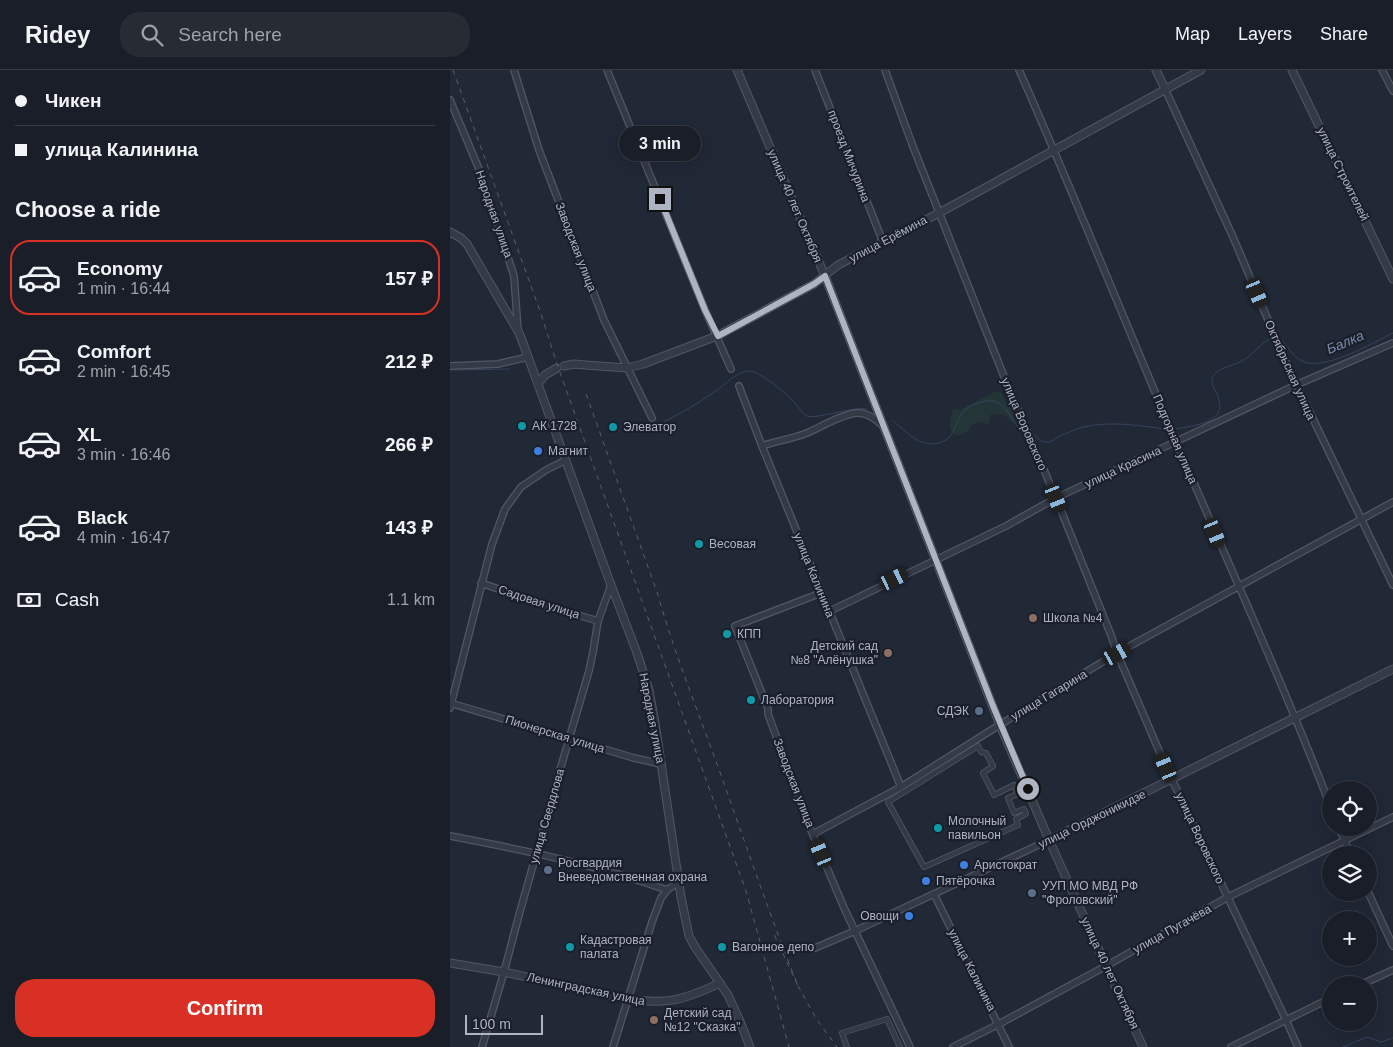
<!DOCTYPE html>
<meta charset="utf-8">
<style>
:root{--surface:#191e28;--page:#262b34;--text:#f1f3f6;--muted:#9fa2a8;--line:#373c45;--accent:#d93025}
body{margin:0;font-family:Helvetica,sans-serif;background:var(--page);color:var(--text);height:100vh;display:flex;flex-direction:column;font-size:19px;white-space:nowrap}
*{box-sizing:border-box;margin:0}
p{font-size:16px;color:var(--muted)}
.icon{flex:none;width:28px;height:28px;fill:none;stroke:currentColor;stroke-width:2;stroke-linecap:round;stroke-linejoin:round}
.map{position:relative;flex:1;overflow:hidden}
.drawer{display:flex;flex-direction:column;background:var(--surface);width:450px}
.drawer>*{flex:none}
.guide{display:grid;align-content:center;height:110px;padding:0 15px;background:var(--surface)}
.controls{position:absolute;left:872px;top:711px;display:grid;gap:10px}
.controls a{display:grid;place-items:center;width:55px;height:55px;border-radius:50%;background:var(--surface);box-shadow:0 5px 20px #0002,0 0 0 1px var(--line);font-size:25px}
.scale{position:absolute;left:15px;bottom:12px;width:78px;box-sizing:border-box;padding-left:5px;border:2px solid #afb4c3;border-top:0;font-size:14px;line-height:18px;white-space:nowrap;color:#afb4c3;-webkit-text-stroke:4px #1a1f2b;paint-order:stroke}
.end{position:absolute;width:22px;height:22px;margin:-11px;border:6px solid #afb4c3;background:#111;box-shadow:0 0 0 2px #111}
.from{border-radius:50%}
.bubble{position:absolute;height:35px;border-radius:18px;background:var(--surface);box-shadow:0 5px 20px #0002,0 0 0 1px var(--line);font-size:16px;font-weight:700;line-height:35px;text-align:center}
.car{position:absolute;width:15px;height:30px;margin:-15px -8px;border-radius:6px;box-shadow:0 0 4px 1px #0007;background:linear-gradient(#222 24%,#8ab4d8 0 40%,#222 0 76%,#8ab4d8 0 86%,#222 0)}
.guide b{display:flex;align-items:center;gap:18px;height:48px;font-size:19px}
.guide b+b{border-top:1px solid var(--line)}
.guide i{width:12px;height:12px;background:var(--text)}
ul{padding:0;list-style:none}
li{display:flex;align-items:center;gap:15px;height:75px;margin:0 10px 8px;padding:0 5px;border:2px solid transparent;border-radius:20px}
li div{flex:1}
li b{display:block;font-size:19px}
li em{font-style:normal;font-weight:700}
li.on{border-color:var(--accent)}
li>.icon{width:45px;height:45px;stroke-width:1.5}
h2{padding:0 15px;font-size:22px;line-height:60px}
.pay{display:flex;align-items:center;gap:12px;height:55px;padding:0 15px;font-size:19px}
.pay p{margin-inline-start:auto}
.cta{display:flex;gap:10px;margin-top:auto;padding:10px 15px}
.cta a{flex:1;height:58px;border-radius:20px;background:var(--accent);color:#fff;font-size:20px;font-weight:700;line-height:58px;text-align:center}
header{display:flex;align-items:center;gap:30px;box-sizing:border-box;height:70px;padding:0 25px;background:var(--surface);border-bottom:1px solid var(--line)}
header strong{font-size:24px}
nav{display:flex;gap:28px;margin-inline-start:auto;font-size:18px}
.search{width:350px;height:45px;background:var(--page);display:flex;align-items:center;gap:12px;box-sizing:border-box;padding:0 18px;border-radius:20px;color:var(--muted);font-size:19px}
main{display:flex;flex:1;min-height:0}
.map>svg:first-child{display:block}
</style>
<header>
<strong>Ridey</strong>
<div class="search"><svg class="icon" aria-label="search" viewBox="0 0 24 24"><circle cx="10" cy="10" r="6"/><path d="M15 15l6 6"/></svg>Search here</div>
<nav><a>Map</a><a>Layers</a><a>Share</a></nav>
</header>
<main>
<section class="drawer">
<div class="guide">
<b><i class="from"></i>Чикен</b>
<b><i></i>улица Калинина</b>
</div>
<h2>Choose a ride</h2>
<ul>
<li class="on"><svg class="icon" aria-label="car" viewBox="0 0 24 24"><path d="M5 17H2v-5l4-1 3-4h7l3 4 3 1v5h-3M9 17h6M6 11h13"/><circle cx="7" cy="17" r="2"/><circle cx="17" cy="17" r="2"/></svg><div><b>Economy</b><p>1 min · 16:44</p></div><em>157 ₽</em></li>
<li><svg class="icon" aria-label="car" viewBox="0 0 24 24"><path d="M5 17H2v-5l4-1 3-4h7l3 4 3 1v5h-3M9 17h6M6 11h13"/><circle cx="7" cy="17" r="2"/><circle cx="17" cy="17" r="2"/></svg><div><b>Comfort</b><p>2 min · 16:45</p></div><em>212 ₽</em></li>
<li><svg class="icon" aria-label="car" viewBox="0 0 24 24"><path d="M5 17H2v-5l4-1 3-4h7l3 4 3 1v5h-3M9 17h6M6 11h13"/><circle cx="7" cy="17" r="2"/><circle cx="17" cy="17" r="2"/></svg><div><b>XL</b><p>3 min · 16:46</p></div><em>266 ₽</em></li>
<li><svg class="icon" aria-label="car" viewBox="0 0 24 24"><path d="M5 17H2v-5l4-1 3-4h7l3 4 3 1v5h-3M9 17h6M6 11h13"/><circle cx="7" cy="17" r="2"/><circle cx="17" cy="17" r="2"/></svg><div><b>Black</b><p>4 min · 16:47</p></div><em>143 ₽</em></li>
</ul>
<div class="pay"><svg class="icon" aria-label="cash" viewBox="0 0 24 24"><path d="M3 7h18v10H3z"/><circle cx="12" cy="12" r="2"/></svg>Cash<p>1.1 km</p></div>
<div class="cta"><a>Confirm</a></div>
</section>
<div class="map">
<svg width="943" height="977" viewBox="0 0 943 977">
<rect width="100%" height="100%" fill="#212836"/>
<path fill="#243538" d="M545 322H551L555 331 560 334 565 341 568 350 562 352 555 345C551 345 545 343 541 344L540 351 537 355C517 345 526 365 506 365L500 359V355L502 341 505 339 510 340Z"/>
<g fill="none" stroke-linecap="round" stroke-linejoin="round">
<g stroke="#37445e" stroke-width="1">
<path d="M833 271C838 278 845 288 852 291 873 302 923 273 943 263"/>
<polyline points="0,300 59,299"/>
<path d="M443 351C451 357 458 365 467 370 480 377 497 375 504 360 509 347 513 337 528 333 532 332 539 330 543 331 561 335 561 357 575 362"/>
<path d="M209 354C229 345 248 333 266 321 275 315 286 302 298 301 303 301 307 303 312 306 322 312 333 321 342 330 347 334 351 343 357 346 364 350 403 336 417 339"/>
<path d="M726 359C740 356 771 354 770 335 769 331 769 328 767 324 764 319 760 312 763 306 768 298 782 296 790 292 802 287 811 272 820 269"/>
<path d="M581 364C588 367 590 373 598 372 601 372 605 369 608 367 616 363 624 360 633 357 660 351 687 355 714 359"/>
<polyline points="557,964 563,977"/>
<polyline points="893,977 917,967 931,972 943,968"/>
</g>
<defs>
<g id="pedestrian">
<polygon points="528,676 531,682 536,683 543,696 533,703 544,725 564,715 568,724 558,728 564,743 574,739 576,744 566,749 568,755 474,797 438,732"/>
<polyline points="397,977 392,963 437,949 450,977"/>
</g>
<g id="minor">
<polyline points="64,0 89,80 154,250 202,348"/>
<polyline points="157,0 255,240 281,299"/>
<polyline points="365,0 433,172"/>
<polyline points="435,0 462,74 555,309 606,428 661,565 667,583 716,697 836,950 848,977"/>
<path d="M569 0C624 124 674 250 727 374 779 495 834 615 881 738"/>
<polyline points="932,0 943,21"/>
<polyline points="715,19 783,167 838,297 943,515"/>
<polyline points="0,30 29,99 64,206 68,261"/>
<polyline points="0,296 48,294 78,287"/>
<polyline points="289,316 312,376 451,717"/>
<path d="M312 376C326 371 342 369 357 363 371 357 394 343 408 343 418 343 425 349 432 355"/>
<polyline points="31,513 97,536 148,551"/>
<polyline points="371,523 285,556 318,639 318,644 357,751 395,840 460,977"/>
<polyline points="378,542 556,456 606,428 846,315 943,273"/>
<polyline points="0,633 184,688 211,694"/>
<polyline points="0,638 42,474 55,439 71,417 96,400 116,390"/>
<polyline points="889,758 901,785"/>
<polyline points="363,764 451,717 543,659 667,583 943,432"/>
<path d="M0 766C73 780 147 795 217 820"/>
<polyline points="918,822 943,876"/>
<polyline points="484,824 559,977"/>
<polyline points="365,878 405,861 599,770"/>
<polyline points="910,915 943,900"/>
<polyline points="32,977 54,902 69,845 110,700 139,601 143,582 148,551 161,515"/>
<polyline points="163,977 202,852 211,828 217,820 229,812"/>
<polyline points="503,977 549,954 656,896 778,827 943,747"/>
<polyline points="781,977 881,928"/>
</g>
<g id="tertiary">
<polyline points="287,0 375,206 550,655 599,770 693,977"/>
<polyline points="706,0 715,19"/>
<polyline points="842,0 943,209"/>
<polyline points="0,162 11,168 17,174 69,263 73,273 161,515 187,583 199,620 205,653 231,827 239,866 245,877 278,925 289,949 300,977"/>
<polyline points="114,296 124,294 135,295 177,298 193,294 267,266 364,214 388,195 489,143 751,0"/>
<polyline points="88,314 95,305 107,298"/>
<polyline points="599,770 943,599"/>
<path d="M0 893 54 902 178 929C217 935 234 930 270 913"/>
</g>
</defs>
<use href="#pedestrian" stroke="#525764" stroke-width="6"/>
<use href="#minor" stroke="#525764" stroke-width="8"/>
<use href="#tertiary" stroke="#525764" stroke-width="9"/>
<use href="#pedestrian" stroke="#343a46" stroke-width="4.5"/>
<use href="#minor" stroke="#343a46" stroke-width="5.5"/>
<use href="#tertiary" stroke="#343a46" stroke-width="7"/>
<g stroke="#565e6d" stroke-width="1" stroke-dasharray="5 5" stroke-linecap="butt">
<polyline points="3,0 90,241 107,294 296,821 339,977"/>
<path d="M136 324 207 522C225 585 249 644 271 705 296 775 320 846 348 916L323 862"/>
<polyline points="348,916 367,950 387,977"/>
</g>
</g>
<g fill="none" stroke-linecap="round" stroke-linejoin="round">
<polyline stroke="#afb4c3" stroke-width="6" points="210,129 255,240 268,266 364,214 375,206 543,636 578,719"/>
</g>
<g fill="#0f9aa8" stroke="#1a1f2b" stroke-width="2">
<circle cx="72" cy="356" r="5"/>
<circle cx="163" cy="357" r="5"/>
<circle cx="249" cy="474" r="5"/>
<circle cx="277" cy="564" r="5"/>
<circle cx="301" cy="630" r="5"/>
<circle cx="488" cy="758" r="5"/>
<circle cx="120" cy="877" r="5"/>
<circle cx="272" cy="877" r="5"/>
</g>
<g fill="#3f7fe0" stroke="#1a1f2b" stroke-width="2">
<circle cx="88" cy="381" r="5"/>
<circle cx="514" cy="795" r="5"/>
<circle cx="476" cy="811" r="5"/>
<circle cx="459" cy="846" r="5"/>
</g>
<g fill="#8d6e63" stroke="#1a1f2b" stroke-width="2">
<circle cx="583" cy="548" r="5"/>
<circle cx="438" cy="583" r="5"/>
<circle cx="204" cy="950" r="5"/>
</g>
<g fill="#5c6f8a" stroke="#1a1f2b" stroke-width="2">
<circle cx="529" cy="641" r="5"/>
<circle cx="98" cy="800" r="5"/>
<circle cx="582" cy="823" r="5"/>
</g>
<g text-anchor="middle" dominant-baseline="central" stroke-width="4.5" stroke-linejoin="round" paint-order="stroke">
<g font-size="12" fill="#afb4c3" stroke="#1a1f2b">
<text transform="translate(399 86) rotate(69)">проезд Мичурина</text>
<text transform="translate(893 104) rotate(64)">улица Строителей</text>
<text transform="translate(345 136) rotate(67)">улица 40 лет Октября</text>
<text transform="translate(44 144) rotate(71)">Народная улица</text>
<text transform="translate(438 169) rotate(-28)">улица Ерёмина</text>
<text transform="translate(126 177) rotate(69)">Заводская улица</text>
<text transform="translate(840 300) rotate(66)">Октябрьская улица</text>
<text transform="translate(574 354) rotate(67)">улица Воровского</text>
<text transform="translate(725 369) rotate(67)">Подгорная улица</text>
<text transform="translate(673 397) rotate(-25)">улица Красина</text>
<text transform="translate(364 505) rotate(68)">улица Калинина</text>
<text transform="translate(89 532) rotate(18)">Садовая улица</text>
<text transform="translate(599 625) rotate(-31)">улица Гагарина</text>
<text transform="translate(202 648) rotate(79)">Народная улица</text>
<text transform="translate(105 664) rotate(17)">Пионерская улица</text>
<text transform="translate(344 713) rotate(69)">Заводская улица</text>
<text transform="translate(97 746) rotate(-74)">улица Свердлова</text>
<text transform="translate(642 749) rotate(-26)">улица Орджоникидзе</text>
<text transform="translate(750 768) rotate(65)">улица Воровского</text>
<text transform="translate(722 859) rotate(-29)">улица Пугачёва</text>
<text transform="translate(522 900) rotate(63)">улица Калинина</text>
<text transform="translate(660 903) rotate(65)">улица 40 лет Октября</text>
<text transform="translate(136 919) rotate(12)">Ленинградская улица</text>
</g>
<g font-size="12" fill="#afb4c3" stroke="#1a1f2b" text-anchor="start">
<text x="82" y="356">АК 1728</text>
<text x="173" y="357">Элеватор</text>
<text x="98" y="381">Магнит</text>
<text x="259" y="474">Весовая</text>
<text x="593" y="548">Школа №4</text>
<text x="287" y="564">КПП</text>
<text x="428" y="576" text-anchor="end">Детский сад<tspan x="428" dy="14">№8 "Алёнушка"</tspan></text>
<text x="311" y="630">Лаборатория</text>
<text x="519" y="641" text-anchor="end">СДЭК</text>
<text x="498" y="751">Молочный<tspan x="498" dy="14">павильон</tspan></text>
<text x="108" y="793">Росгвардия<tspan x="108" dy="14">Вневедомственная охрана</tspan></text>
<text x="524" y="795">Аристократ</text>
<text x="486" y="811">Пятёрочка</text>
<text x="592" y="816">УУП МО МВД РФ<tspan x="592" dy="14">"Фроловский"</tspan></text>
<text x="449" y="846" text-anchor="end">Овощи</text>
<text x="130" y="870">Кадастровая<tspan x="130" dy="14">палата</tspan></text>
<text x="282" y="877">Вагонное депо</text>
<text x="214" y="943">Детский сад<tspan x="214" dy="14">№12 "Сказка"</tspan></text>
</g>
<g font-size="14" font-style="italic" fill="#7889aa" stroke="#1a1f2b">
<text transform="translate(895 272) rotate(-23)">Балка</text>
</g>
</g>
</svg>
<div class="controls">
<a><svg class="icon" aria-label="locate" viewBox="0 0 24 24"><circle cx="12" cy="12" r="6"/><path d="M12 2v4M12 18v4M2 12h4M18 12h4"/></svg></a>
<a><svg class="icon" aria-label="layers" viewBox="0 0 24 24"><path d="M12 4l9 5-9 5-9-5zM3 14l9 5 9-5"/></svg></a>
<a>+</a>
<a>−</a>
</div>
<div class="scale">100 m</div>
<i class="end from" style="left:578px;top:719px"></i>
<i class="end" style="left:210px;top:129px"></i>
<div class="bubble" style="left:169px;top:56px;width:82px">3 min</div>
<i class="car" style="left:807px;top:223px;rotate:157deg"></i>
<i class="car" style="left:606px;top:428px;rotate:158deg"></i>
<i class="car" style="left:765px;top:463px;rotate:157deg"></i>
<i class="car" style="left:444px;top:509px;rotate:64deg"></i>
<i class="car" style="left:667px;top:584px;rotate:61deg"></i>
<i class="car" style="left:716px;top:697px;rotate:337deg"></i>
<i class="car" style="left:371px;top:783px;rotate:337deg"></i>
</div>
</main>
